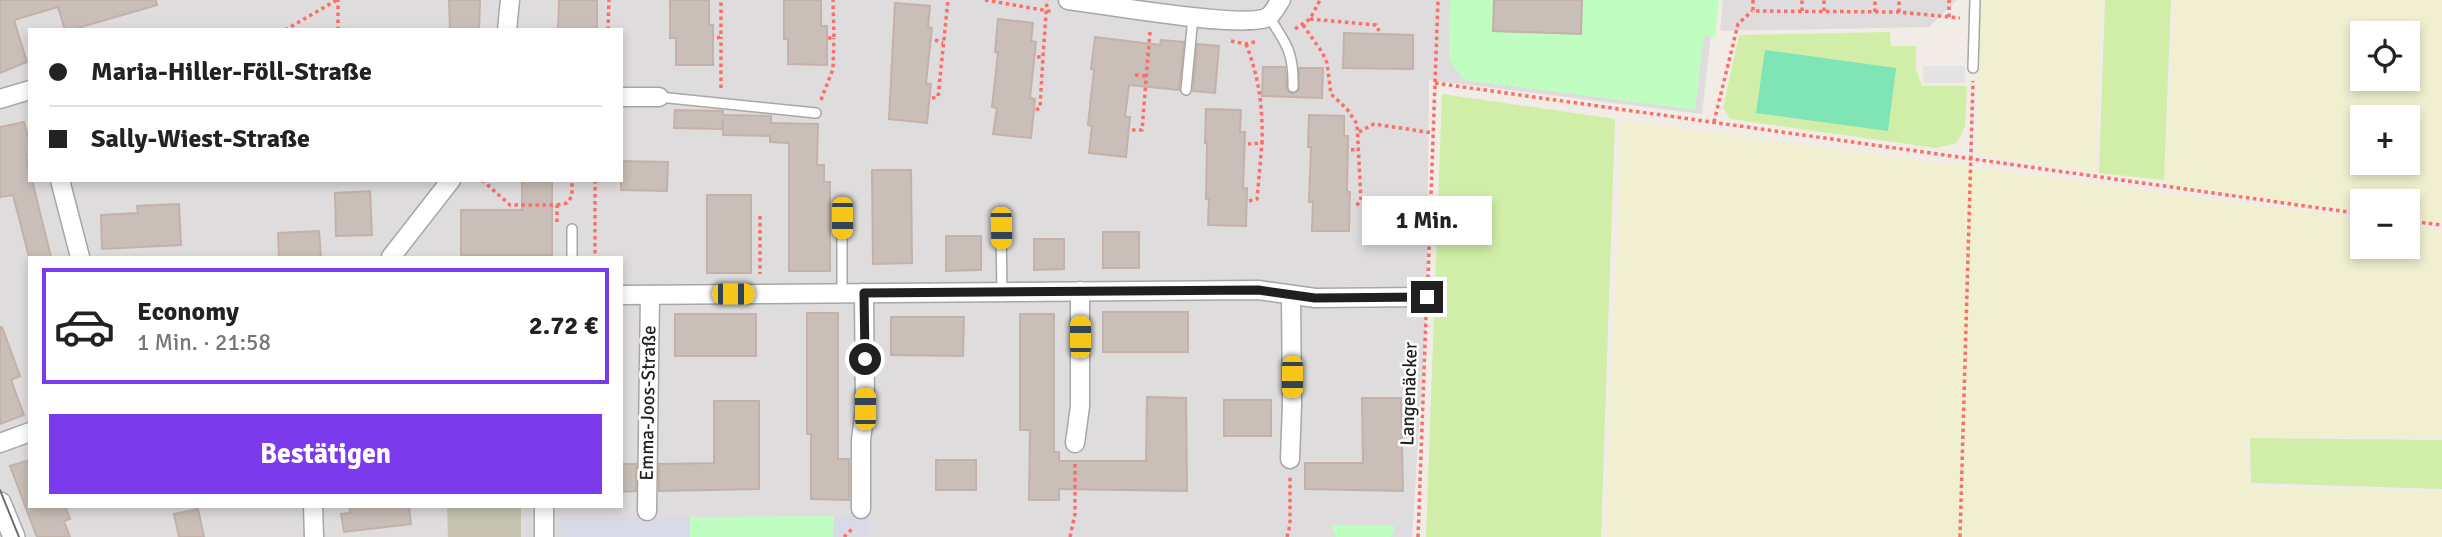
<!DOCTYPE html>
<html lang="de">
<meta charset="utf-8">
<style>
:root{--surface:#fff;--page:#f6f6f6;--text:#222;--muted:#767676;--line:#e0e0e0;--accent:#7c3aed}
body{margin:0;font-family:Signika,sans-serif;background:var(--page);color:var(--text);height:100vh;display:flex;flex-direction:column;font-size:26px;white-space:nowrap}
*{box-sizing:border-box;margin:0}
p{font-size:23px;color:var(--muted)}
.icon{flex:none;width:38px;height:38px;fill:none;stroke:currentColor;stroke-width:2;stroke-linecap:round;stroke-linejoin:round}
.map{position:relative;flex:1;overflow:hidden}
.sheet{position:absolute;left:28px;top:256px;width:595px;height:252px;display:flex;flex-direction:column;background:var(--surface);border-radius:0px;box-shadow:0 4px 10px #0003}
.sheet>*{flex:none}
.top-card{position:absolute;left:28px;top:28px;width:595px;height:154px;border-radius:0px;box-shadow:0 4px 10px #0003;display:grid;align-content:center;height:154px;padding:0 21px;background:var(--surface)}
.buttons{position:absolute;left:2350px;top:21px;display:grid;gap:14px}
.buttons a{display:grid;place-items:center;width:70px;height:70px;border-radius:0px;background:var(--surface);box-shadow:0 4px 10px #0003;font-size:35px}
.end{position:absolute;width:32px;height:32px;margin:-16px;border:9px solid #202020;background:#fff;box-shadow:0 0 0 4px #fff}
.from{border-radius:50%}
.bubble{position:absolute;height:49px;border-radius:0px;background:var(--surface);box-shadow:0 4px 10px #0003;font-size:23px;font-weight:800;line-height:49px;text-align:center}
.car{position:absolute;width:21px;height:42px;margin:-21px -10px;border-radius:9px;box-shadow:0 0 5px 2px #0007;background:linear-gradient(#f5c518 24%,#345 0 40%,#f5c518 0 76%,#345 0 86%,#f5c518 0)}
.top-card b{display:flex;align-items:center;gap:24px;height:66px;font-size:26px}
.top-card b+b{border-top:2px solid var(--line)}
.top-card i{width:18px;height:18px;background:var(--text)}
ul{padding:12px 0 0;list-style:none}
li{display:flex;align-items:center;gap:21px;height:116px;margin:0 14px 10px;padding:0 7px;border:4px solid transparent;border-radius:0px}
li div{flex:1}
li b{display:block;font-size:26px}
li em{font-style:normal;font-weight:800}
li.on{border-color:var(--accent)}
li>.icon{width:63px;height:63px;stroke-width:1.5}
.action{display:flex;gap:14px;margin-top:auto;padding:14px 21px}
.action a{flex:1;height:80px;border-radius:0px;background:var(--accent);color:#fff;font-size:28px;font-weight:800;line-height:80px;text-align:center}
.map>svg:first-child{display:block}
</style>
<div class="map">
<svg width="2442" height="537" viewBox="0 0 2442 537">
<rect width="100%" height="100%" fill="#f1ece5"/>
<g fill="#dedcdd" fill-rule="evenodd">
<path d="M0 0H1715L1702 114 1429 80 1427 297 1412 537H0ZM30 30H621V180H30ZM30 257H621V506H30Z"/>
<polygon points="1723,0 1957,0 1929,27 1720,31"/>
</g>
<polygon fill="#c6c4b0" points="447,506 521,506 521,537 448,537"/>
<g fill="#f0f0d0" fill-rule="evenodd">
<polygon points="1981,0 2102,0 2095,172 1977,154"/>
<path d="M2175 0H2442V224L2408 219V201H2362V212L2165 185ZM2362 33H2408V79H2362ZM2408 117V163H2362V117Z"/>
<polygon points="1622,121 2362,219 2362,247 2408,247 2408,226 2442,230 2442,437 2245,437 2249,487 2442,492 2442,537 1605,537"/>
</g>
<g fill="#d0eea8">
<polygon points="2105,0 2171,0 2164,180 2099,173"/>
<polygon points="1890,32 1891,46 1916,46 1916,69 1922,86 1967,86 1965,126 1957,143 1936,148 1730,119 1723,108 1739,35"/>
<polygon points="1442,94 1615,119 1601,537 1426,537"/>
<polygon points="2250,438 2442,440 2442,489 2251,483"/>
</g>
<g fill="#c0fdc1">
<polygon points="1450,0 1494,0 1493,31 1581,34 1582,0 1719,0 1715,37 1704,36 1695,110 1464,80 1449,60"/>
<polygon points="834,516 833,537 690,537 690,517"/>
<polygon points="1331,525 1395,526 1391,537 1336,537"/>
</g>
<polygon fill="#7fe4b6" points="1765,50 1896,68 1888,131 1756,113"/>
<rect fill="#e4e4e4" x="1923" y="66" width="42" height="17"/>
<g fill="#d9dae7">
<polygon points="834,516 869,516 869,536 833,537"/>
<polygon points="690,517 690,537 561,537 561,518"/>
</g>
<g fill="#c9beb8" stroke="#c4b1a7" stroke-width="2">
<polygon points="0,0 156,0 157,5 71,30 65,30 58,7 14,20 27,62 0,73"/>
<polygon points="449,0 480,0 479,30 450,30"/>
<polygon points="559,0 597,0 597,30 558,30"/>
<polygon points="670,0 709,0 709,25 713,25 713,65 676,65 676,38 670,38"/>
<polygon points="784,0 821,0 821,26 827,26 827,65 788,64 788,39 784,39"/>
<polygon points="1494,0 1582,0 1581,34 1493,31"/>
<polygon points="895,3 930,6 928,27 932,28 926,83 931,84 927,123 889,119"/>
<polygon points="998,19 1033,23 1031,41 1036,42 1030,98 1035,99 1031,138 993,134 997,108 992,107 998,53 995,52"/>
<polygon points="1344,33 1413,35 1413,69 1343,68"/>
<polygon points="1095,37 1160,45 1161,40 1184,42 1179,90 1129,85 1125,117 1130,117 1126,157 1089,153 1092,126 1088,125 1094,70 1091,69"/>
<polygon points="1197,44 1219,46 1215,93 1193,91"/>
<polygon points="1263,67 1285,67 1287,90 1292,94 1299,90 1299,68 1323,68 1322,98 1262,96"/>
<polygon points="1206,109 1241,110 1240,132 1245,132 1243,188 1247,188 1246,226 1208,225 1209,199 1206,199 1207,143 1205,143"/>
<polygon points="675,110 723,111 723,115 771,116 771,123 818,124 817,165 824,165 824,182 830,182 830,271 789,271 789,143 770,142 770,136 723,135 723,119 722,129 674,128"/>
<polygon points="1309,115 1344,116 1344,136 1348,136 1347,192 1350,192 1349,231 1312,231 1313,202 1309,202 1311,147 1308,147"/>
<polygon points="24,122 30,144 30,154 26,155 30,180 32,180 51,257 29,257 13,195 0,197 0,127"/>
<polygon points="621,161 668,162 667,191 621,190"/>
<polygon points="872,170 911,170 912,263 873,264"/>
<polygon points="522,180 552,180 552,255 461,255 461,210 522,210"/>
<polygon points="370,191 372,235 336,236 335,193"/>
<rect x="707" y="195" width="44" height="78"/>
<polygon points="179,204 181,245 102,249 101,215 138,213 137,206"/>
<polygon points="319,231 321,257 279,257 278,233"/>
<rect x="1103" y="232" width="36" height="36"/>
<polygon points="946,236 981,236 981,270 946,271"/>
<polygon points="1034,239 1064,239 1064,269 1034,270"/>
<rect x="1103" y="312" width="85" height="40"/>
<polygon points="807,313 838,313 838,459 849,459 849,500 811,499 811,434 807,434"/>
<rect x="675" y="314" width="81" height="42"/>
<polygon points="1020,314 1054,314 1054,452 1059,452 1059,461 1146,461 1147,397 1186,398 1187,491 1059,489 1059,500 1029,500 1030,430 1020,430"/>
<polygon points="891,317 964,317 963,356 891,355"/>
<polygon points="0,327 2,327 20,376 11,380 24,415 0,424"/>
<polygon points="1362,398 1401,398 1403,491 1305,489 1305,463 1363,463"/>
<rect x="1224" y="400" width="47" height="36"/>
<polygon points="714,401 759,401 759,489 659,491 659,464 714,463"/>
<polygon points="30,460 30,506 65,506 70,519 64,521 70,537 37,537 10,466"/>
<rect x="936" y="460" width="40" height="30"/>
<polygon points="621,464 636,464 636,491 621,492"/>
<polygon points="349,506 409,506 411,524 344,532 341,514 350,513"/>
<polygon points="198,509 204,537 179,537 174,514"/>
</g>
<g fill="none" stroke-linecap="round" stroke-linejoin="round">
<defs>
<g id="service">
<path d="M1269 17C1287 44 1294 54 1293 87"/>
<polyline points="1973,68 1975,0"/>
<polyline points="1186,90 1193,17"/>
<polyline points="659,97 816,113"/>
<polyline points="842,218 842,293"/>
<polyline points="1001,228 1002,292"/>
<polyline points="572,229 572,257"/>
</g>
<g id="minor">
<path d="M1068 0C1101 4 1247 30 1268 17 1273 14 1277 5 1281 0"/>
<polyline points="507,30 510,0"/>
<polyline points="621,97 659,97"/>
<polyline points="0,99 30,90"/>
<polyline points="60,180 80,257"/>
<polyline points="391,257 451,180"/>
<polyline points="621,295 1258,290 1315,298 1427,297"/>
<polyline points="0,443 30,432"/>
<polyline points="1075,443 1080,406 1080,291"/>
<polyline points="1290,459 1292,405 1291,295"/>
<polyline points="313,506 314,537"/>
<polyline points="544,506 544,537"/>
<polyline points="861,509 861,440 865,409 864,293"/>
<polyline points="647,511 650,295"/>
</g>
<polyline id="tertiary" points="0,503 14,537"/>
</defs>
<use href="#service" stroke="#a7a7a7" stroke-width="12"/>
<use href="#minor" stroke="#a7a7a7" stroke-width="21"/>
<use href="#tertiary" stroke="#a7a7a7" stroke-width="24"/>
<g stroke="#ff6d68" stroke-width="3.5" stroke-dasharray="3.5 3.5" stroke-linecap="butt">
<polyline points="985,0 1054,12"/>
<polyline points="1753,0 1753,11 1899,12 1960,18"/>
<polyline points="1802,11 1802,0"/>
<polyline points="1824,11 1824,0"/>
<polyline points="1875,12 1875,0"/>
<polyline points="1899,12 1899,0"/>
<polyline points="1949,17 1949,0"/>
<polyline points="1310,19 1376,25 1379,31"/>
<polyline points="1303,25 1322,52 1327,63 1331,94 1347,109 1357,124 1361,200 1358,204 1353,205"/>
<polyline points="1295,29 1310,19 1320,0"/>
<polyline points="285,30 337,0"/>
<polyline points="338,30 338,0"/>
<polyline points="608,30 609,0"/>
<polyline points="717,38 721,37 721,0"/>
<polyline points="828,38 834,38 833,0"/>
<polyline points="935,40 943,43"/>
<polyline points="1231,41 1246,44 1258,41"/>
<path d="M1246 44C1259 77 1263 108 1262 143L1248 144"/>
<polyline points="1037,57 1043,57 1047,0"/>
<polyline points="1135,75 1146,76"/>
<polyline points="1435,83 2362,214"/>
<polyline points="721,88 721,37"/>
<polyline points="932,98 938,97 948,0"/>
<polyline points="821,100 833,69 834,38"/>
<polyline points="1036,110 1040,108 1043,57"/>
<polyline points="1714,122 1738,24 1752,11"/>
<polyline points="1132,130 1142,130 1150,31"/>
<polyline points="1359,132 1374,124 1433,133"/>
<polyline points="1351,150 1359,149"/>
<polyline points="482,180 510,205 557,205 557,224"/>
<polyline points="595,180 595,257"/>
<polyline points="1249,201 1257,199 1262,143"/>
<polyline points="557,205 567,203 572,196 572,180"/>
<polyline points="760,216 760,274"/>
<polyline points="2408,221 2442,225"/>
<polyline points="1428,278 1438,0"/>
<polyline points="844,537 854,527"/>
<polyline points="1070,537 1075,514 1075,463"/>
<polyline points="1287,537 1290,525 1290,476"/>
<polyline points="1418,537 1426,317"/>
<polyline points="1960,537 1973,81"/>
</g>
<use href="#service" stroke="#fff" stroke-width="9"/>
<use href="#minor" stroke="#fff" stroke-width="18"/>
<use href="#tertiary" stroke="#fff" stroke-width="21"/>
<polyline stroke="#6e6e6e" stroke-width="2" points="0,490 19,537"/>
</g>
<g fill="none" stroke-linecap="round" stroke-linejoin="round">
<polyline stroke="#202020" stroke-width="9" points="865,359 864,293 1258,290 1315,298 1427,297"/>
</g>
<g text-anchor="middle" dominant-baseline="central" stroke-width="5" stroke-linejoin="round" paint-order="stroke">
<g font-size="19" fill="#202020" stroke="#fff">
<text transform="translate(1409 394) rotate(-88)">Langenäcker</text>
<text transform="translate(648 403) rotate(-89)">Emma-Joos-Straße</text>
</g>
</g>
</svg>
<div class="buttons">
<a><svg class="icon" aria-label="locate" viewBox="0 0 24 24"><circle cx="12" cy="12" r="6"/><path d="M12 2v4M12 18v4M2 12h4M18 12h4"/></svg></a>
<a>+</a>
<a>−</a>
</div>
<i class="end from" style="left:865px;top:359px"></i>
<i class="end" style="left:1427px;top:297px"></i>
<div class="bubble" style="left:1362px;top:196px;width:130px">1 Min.</div>
<i class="car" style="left:842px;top:218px;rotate:180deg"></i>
<i class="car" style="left:1001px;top:228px;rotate:179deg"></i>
<i class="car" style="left:733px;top:294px;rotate:90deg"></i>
<i class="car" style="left:1080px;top:337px;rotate:0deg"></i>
<i class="car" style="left:1292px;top:377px;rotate:180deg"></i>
<i class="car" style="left:865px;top:409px;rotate:0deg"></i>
<div class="top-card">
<b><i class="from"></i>Maria-Hiller-Föll-Straße</b>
<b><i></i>Sally-Wiest-Straße</b>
</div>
<section class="sheet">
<ul>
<li class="on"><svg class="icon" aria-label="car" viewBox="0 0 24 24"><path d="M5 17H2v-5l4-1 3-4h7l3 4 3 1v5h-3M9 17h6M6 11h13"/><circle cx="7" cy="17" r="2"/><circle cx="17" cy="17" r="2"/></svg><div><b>Economy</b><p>1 Min. · 21:58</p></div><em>2.72 €</em></li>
</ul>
<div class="action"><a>Bestätigen</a></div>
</section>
</div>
